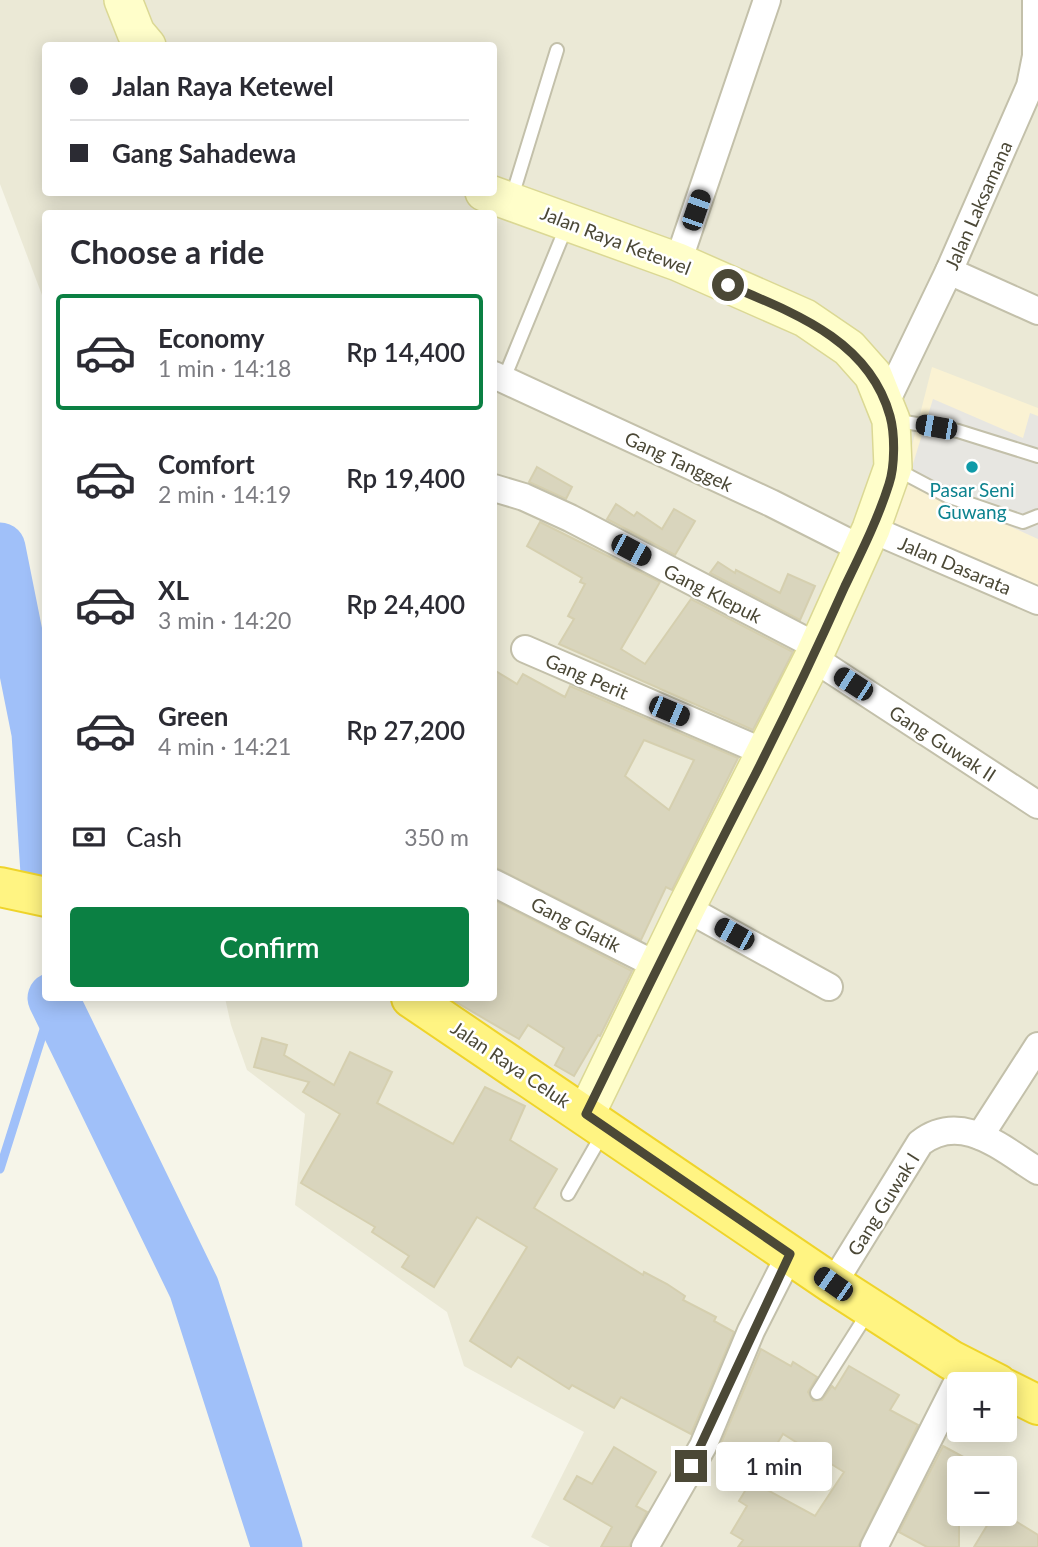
<!DOCTYPE html>
<meta charset="utf-8">
<style>
:root{--surface:#fff;--page:#f2f2f3;--text:#2b2b33;--muted:#7c7c81;--line:#e1e1e2;--accent:#0b8043}
body{margin:0;font-family:Lato,sans-serif;background:var(--page);color:var(--text);height:100vh;display:flex;flex-direction:column;font-size:26px;white-space:nowrap}
*{box-sizing:border-box;margin:0}
p{font-size:23px;color:var(--muted)}
.icon{flex:none;width:38px;height:38px;fill:none;stroke:currentColor;stroke-width:2;stroke-linecap:round;stroke-linejoin:round}
.map{position:relative;flex:1;overflow:hidden}
.side{position:absolute;left:42px;top:210px;width:455px;height:791px;display:flex;flex-direction:column;background:var(--surface);border-radius:7px;box-shadow:0 4px 18px #0003}
.side>*{flex:none}
.top-card{position:absolute;left:42px;top:42px;width:455px;height:154px;border-radius:7px;box-shadow:0 4px 18px #0003;display:grid;align-content:center;height:154px;padding:0 28px;background:var(--surface)}
.buttons{position:absolute;left:947px;top:1372px;display:grid;gap:14px}
.buttons a{display:grid;place-items:center;width:70px;height:70px;border-radius:7px;background:var(--surface);box-shadow:0 4px 18px #0003;font-size:35px}
.end{position:absolute;width:32px;height:32px;margin:-16px;border:9px solid #4b4836;background:#fff;box-shadow:0 0 0 4px #fff}
.from{border-radius:50%}
.bubble{position:absolute;height:49px;border-radius:7px;background:var(--surface);box-shadow:0 4px 18px #0003;font-size:23px;font-weight:600;line-height:49px;text-align:center}
.car{position:absolute;width:21px;height:42px;margin:-21px -10px;border-radius:9px;box-shadow:0 0 5px 2px #0007;background:linear-gradient(#222 24%,#8ab4d8 0 40%,#222 0 76%,#8ab4d8 0 86%,#222 0)}
.top-card b{display:flex;align-items:center;gap:24px;height:66px;font-size:26px}
.top-card b+b{border-top:2px solid var(--line)}
.top-card i{width:18px;height:18px;background:var(--text)}
ul{padding:0;list-style:none}
li{display:flex;align-items:center;gap:21px;height:116px;margin:0 14px 10px;padding:0 14px;border:4px solid transparent;border-radius:7px}
li div{flex:1}
li b{display:block;font-size:26px}
li em{font-style:normal;font-weight:600}
li.selected{border-color:var(--accent)}
li>.icon{width:63px;height:63px;stroke-width:1.5}
h2{padding:0 28px;font-size:32px;line-height:84px}
.pay{display:flex;align-items:center;gap:18px;height:77px;padding:0 28px;font-size:26px}
.pay p{margin-inline-start:auto}
.cta{display:flex;gap:14px;margin-top:auto;padding:14px 28px}
.cta a{flex:1;height:80px;border-radius:7px;background:var(--accent);color:#fff;font-size:28px;font-weight:600;line-height:80px;text-align:center}
.map>svg:first-child{display:block}
</style>
<div class="map">
<svg width="1038" height="1547" viewBox="0 0 1038 1547">
<rect width="100%" height="100%" fill="#f6f5e9"/>
<path fill="#ebe9d6" fill-rule="evenodd" d="M0 0H1038V1547H550L531 1537 584 1432 464 1366 447 1312 295 1205 305 1114 247 1070 231 1025 225 998H494V214H46L45 303 0 184ZM46 46H494V192H46ZM959 1384H1004V1430H959ZM959 1468H1004V1514H959Z"/>
<polygon fill="#faf2d3" points="932,367 1038,408 1038,593 892,525"/>
<polygon fill="#e7e6e1" points="933,399 1023,438 1030,413 1038,416 1038,539 908,480"/>
<g fill="none" stroke-linecap="round" stroke-linejoin="round">
<polyline stroke="#a0c0f9" stroke-width="9" points="0,1169 53,1001"/>
<g stroke="#a0c0f9" stroke-width="51">
<polyline points="0,548 37,733 46,873"/>
<polyline points="53,998 194,1288 277,1547"/>
</g>
</g>
<g fill="#d9d5bd" stroke="#d5cfaf" stroke-width="2" fill-rule="evenodd">
<polygon points="537,467 572,487 566,499 529,482"/>
<polygon points="616,504 634,516 637,512 662,529 674,509 695,521 675,555 607,519"/>
<polygon points="540,522 660,582 621,649 645,664 691,599 793,652 753,730 559,644 574,619 568,616 585,584 580,582 582,578 527,546"/>
<polygon points="718,562 735,573 736,570 780,593 788,574 815,586 800,620 710,573"/>
<path d="M494 670 517 684 523 674 565 697 570 686 738 758 672 890 666 887 641 940 494 867ZM644 740 694 760 669 810 625 776Z"/>
<polygon points="494,900 632,971 600,1036 598,1035 574,1076 555,1065 564,1048 528,1025 519,1039 449,998 494,998"/>
<polygon points="262,1038 287,1045 284,1055 334,1085 350,1052 392,1072 377,1103 453,1144 485,1087 525,1106 510,1140 557,1169 534,1208 643,1275 644,1272 667,1284 685,1296 683,1300 716,1317 714,1321 734,1332 691,1434 621,1397 614,1408 572,1385 569,1389 518,1357 511,1367 470,1341 527,1247 477,1217 434,1287 402,1267 409,1256 372,1232 375,1227 301,1183 340,1114 303,1092 309,1082 254,1067"/>
<polygon points="761,1349 791,1366 793,1362 817,1377 808,1392 813,1401 822,1400 832,1386 835,1389 849,1366 899,1395 890,1410 918,1425 858,1547 738,1547 743,1540 731,1533 747,1506 739,1501 751,1481 815,1516 844,1472 783,1434 756,1479 730,1463 735,1456 719,1448"/>
<polygon points="943,1446 969,1460 965,1468 959,1468 959,1547 927,1547 899,1532"/>
<polygon points="614,1447 656,1472 636,1506 647,1512 629,1547 601,1547 612,1527 564,1499 577,1476 592,1484"/>
<polygon points="994,1514 1004,1514 1038,1535 1038,1547 974,1547"/>
</g>
<g fill="none" stroke-linecap="round" stroke-linejoin="round">
<defs>
<g id="service">
<polyline points="511,200 557,50"/>
<polyline points="503,381 567,225"/>
<polyline points="893,420 958,431 1038,456"/>
<polyline points="896,469 947,496 1023,522 1038,516"/>
<polyline points="568,1194 603,1133"/>
<polyline points="817,1393 869,1311"/>
</g>
<g id="minor">
<polyline points="678,262 767,0"/>
<polyline points="949,271 1038,311"/>
<polyline points="494,375 771,503 862,549"/>
<polyline points="886,402 949,271 1030,86 1036,56 1036,0"/>
<polyline points="494,488 524,497 570,518 818,647"/>
<polyline points="871,529 1038,601"/>
<polyline points="525,649 766,753"/>
<polyline points="813,658 1038,805"/>
<polyline points="494,883 658,966"/>
<polyline points="686,908 829,987"/>
<polyline points="980,1136 1038,1046"/>
<path d="M833 1284 920 1143C961 1111 1001 1148 1038 1171"/>
<polyline points="645,1547 703,1446 751,1331 790,1254"/>
<polyline points="874,1547 965,1367"/>
</g>
<g id="secondary">
<polyline points="123,0 136,33 147,46"/>
<polyline points="484,192 678,262 805,318 849,348 873,375 891,420 893,467 871,529 813,658 686,908 586,1114"/>
</g>
<g id="trunk">
<polyline points="0,887 46,897"/>
<polyline points="411,998 833,1284 951,1360 998,1384"/>
<polyline points="1004,1388 1038,1405"/>
</g>
</defs>
<use href="#service" stroke="#c3c0aa" stroke-width="16"/>
<use href="#minor" stroke="#c3c0aa" stroke-width="30"/>
<use href="#secondary" stroke="#dbd894" stroke-width="40"/>
<use href="#trunk" stroke="#efd42a" stroke-width="42"/>
<use href="#service" stroke="#fff" stroke-width="12"/>
<use href="#minor" stroke="#fff" stroke-width="26"/>
<use href="#secondary" stroke="#fffeca" stroke-width="37"/>
<use href="#trunk" stroke="#fff482" stroke-width="38"/>
</g>
<g fill="none" stroke-linecap="round" stroke-linejoin="round">
<path stroke="#4b4836" stroke-width="9" d="M691 1466 790 1254 586 1114C641 1001 696 889 754 777 786 714 816 651 845 586 861 553 878 519 889 484 895 466 895 434 890 416 869 340 794 313 728 285"/>
</g>
<circle fill="#0f9aa8" stroke="#fff" stroke-width="2.5" cx="972" cy="467" r="7"/>
<g text-anchor="middle" dominant-baseline="central" stroke-width="5" stroke-linejoin="round" paint-order="stroke">
<g font-size="19" fill="#4b4836" stroke="#fff">
<text transform="translate(978 205) rotate(-66)">Jalan Laksamana</text>
<text transform="translate(616 240) rotate(21)">Jalan Raya Ketewel</text>
<text transform="translate(679 461) rotate(25)">Gang Tanggek</text>
<text transform="translate(955 565) rotate(23)">Jalan Dasarata</text>
<text transform="translate(713 593) rotate(27)">Gang Klepuk</text>
<text transform="translate(587 676) rotate(23)">Gang Perit</text>
<text transform="translate(943 743) rotate(33)">Gang Guwak II</text>
<text transform="translate(576 924) rotate(27)">Gang Glatik</text>
<text transform="translate(511 1064) rotate(34)">Jalan Raya Celuk</text>
<text transform="translate(883 1204) rotate(-58)">Gang Guwak I</text>
</g>
<g font-size="19" fill="#0d838f" stroke="#fff">
<text x="972" y="489">Pasar Seni<tspan x="972" dy="22">Guwang</tspan></text>
</g>
</g>
</svg>
<div class="buttons">
<a>+</a>
<a>−</a>
</div>
<i class="end from" style="left:728px;top:285px"></i>
<i class="end" style="left:691px;top:1466px"></i>
<div class="bubble" style="left:716px;top:1442px;width:116px">1 min</div>
<i class="car" style="left:696px;top:210px;rotate:19deg"></i>
<i class="car" style="left:936px;top:427px;rotate:280deg"></i>
<i class="car" style="left:631px;top:550px;rotate:118deg"></i>
<i class="car" style="left:853px;top:684px;rotate:303deg"></i>
<i class="car" style="left:669px;top:711px;rotate:113deg"></i>
<i class="car" style="left:734px;top:934px;rotate:299deg"></i>
<i class="car" style="left:833px;top:1284px;rotate:305deg"></i>
<div class="top-card">
<b><i class="from"></i>Jalan Raya Ketewel</b>
<b><i></i>Gang Sahadewa</b>
</div>
<section class="side">
<h2>Choose a ride</h2>
<ul>
<li class="selected"><svg class="icon" aria-label="car" viewBox="0 0 24 24"><path d="M5 17H2v-5l4-1 3-4h7l3 4 3 1v5h-3M9 17h6M6 11h13"/><circle cx="7" cy="17" r="2"/><circle cx="17" cy="17" r="2"/></svg><div><b>Economy</b><p>1 min · 14:18</p></div><em>Rp 14,400</em></li>
<li><svg class="icon" aria-label="car" viewBox="0 0 24 24"><path d="M5 17H2v-5l4-1 3-4h7l3 4 3 1v5h-3M9 17h6M6 11h13"/><circle cx="7" cy="17" r="2"/><circle cx="17" cy="17" r="2"/></svg><div><b>Comfort</b><p>2 min · 14:19</p></div><em>Rp 19,400</em></li>
<li><svg class="icon" aria-label="car" viewBox="0 0 24 24"><path d="M5 17H2v-5l4-1 3-4h7l3 4 3 1v5h-3M9 17h6M6 11h13"/><circle cx="7" cy="17" r="2"/><circle cx="17" cy="17" r="2"/></svg><div><b>XL</b><p>3 min · 14:20</p></div><em>Rp 24,400</em></li>
<li><svg class="icon" aria-label="car" viewBox="0 0 24 24"><path d="M5 17H2v-5l4-1 3-4h7l3 4 3 1v5h-3M9 17h6M6 11h13"/><circle cx="7" cy="17" r="2"/><circle cx="17" cy="17" r="2"/></svg><div><b>Green</b><p>4 min · 14:21</p></div><em>Rp 27,200</em></li>
</ul>
<div class="pay"><svg class="icon" aria-label="cash" viewBox="0 0 24 24"><path d="M3 7h18v10H3z"/><circle cx="12" cy="12" r="2"/></svg>Cash<p>350 m</p></div>
<div class="cta"><a>Confirm</a></div>
</section>
</div>
